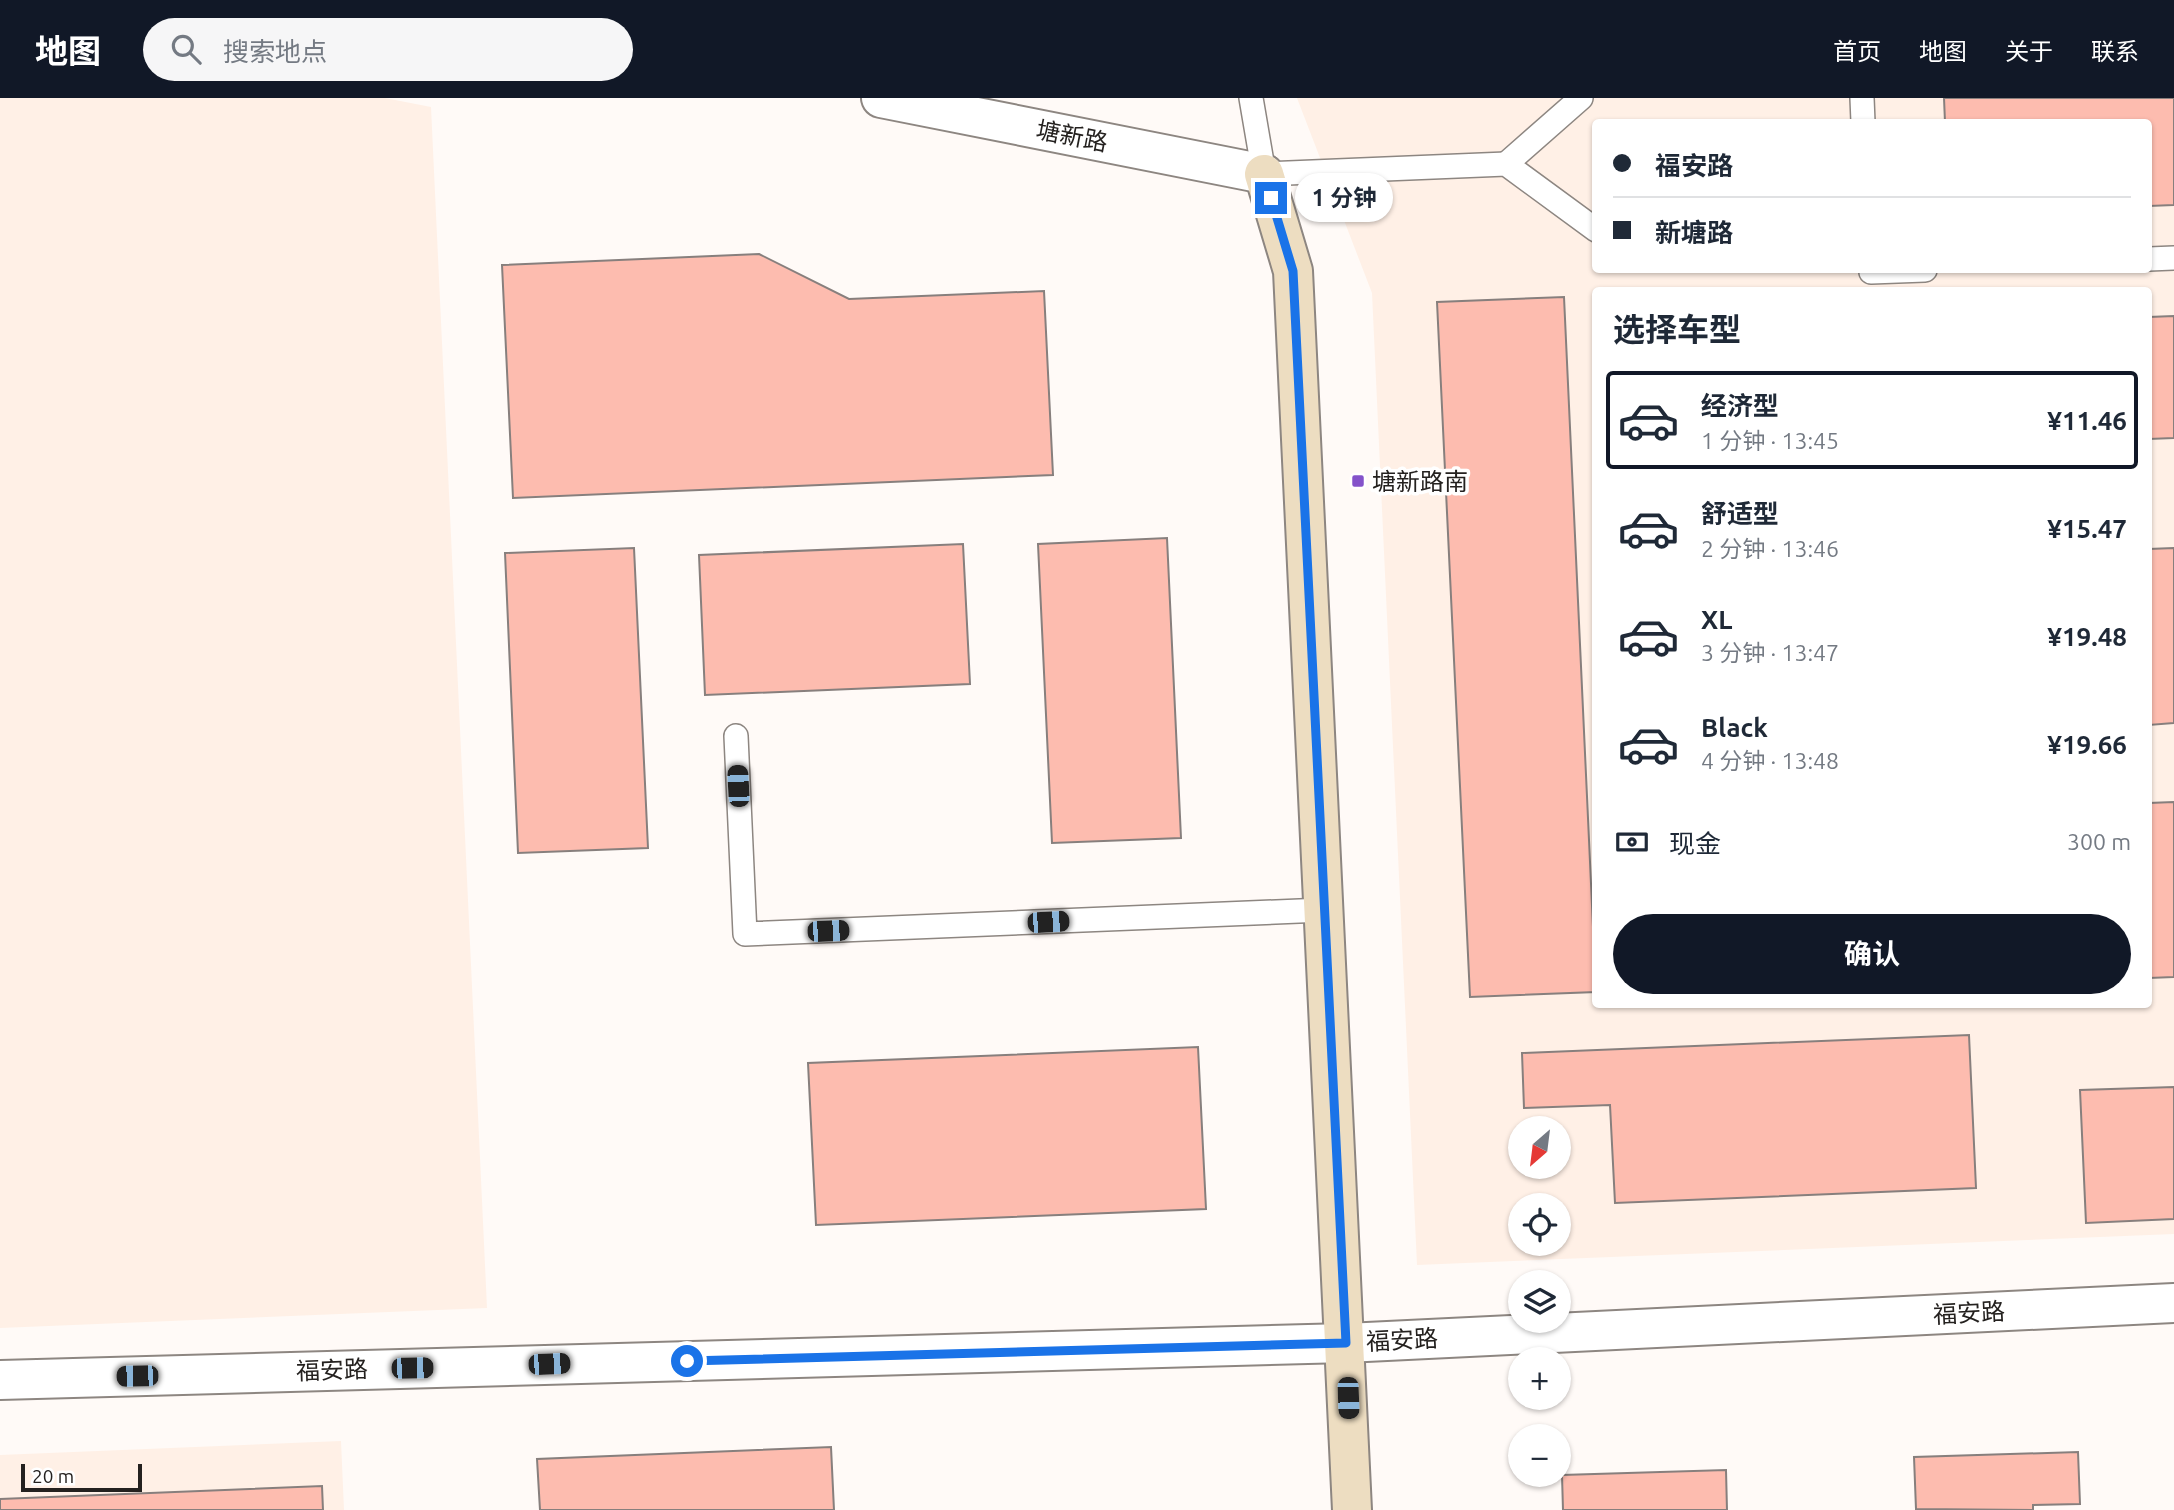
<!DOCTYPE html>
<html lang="zh">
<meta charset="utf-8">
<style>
:root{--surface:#fff;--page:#f6f6f7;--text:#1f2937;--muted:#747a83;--line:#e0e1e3;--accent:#111827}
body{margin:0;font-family:Ubuntu,"Noto Sans SC",sans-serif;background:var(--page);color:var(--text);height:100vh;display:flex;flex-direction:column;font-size:26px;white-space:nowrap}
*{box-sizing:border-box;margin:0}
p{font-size:23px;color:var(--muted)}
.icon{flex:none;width:38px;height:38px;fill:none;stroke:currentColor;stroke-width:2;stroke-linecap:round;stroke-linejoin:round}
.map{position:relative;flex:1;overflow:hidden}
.details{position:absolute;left:1592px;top:189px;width:560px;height:721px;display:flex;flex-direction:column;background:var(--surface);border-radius:7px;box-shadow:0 2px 5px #0004}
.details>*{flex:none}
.banner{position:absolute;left:1592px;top:21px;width:560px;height:154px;border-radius:7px;box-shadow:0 2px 5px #0004;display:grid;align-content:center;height:154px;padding:0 21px;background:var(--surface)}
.needle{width:46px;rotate:208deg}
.controls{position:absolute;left:1508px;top:1018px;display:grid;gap:14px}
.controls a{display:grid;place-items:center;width:63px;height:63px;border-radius:50%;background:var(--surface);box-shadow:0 2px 5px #0004;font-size:35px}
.scale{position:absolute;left:21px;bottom:18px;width:121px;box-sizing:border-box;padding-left:7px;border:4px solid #24211f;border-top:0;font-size:19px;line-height:24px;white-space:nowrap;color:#24211f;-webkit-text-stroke:5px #fff;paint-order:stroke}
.end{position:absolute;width:32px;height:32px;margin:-16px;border:9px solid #1a73e8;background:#fff;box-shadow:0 0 0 4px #fff}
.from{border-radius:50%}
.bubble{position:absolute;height:49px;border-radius:24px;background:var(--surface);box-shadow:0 2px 5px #0004;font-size:23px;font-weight:700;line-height:49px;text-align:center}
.car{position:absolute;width:21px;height:42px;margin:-21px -10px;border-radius:9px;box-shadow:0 0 5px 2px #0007;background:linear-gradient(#222 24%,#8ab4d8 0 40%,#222 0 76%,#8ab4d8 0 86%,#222 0)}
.banner b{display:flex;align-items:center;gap:24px;height:66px;font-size:26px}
.banner b+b{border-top:2px solid var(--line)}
.banner i{width:18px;height:18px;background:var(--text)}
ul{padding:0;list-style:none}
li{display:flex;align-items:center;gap:21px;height:98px;margin:0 14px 10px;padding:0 7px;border:4px solid transparent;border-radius:7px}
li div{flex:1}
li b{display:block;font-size:26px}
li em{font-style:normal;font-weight:700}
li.current{border-color:var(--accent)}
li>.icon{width:63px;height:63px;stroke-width:1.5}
h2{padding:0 21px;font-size:32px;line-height:84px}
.pay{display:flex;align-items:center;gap:18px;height:77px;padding:0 21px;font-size:26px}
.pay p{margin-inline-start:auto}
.action{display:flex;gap:14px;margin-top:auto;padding:14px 21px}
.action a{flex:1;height:80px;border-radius:42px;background:var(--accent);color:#fff;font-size:28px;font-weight:700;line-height:80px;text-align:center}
header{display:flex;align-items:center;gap:42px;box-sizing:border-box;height:98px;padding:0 35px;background:var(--accent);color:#fff}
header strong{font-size:33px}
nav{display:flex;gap:38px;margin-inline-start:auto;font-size:24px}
.search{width:490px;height:63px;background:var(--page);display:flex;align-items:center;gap:18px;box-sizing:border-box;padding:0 24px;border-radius:38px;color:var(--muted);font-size:26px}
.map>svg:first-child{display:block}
</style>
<header>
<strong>地图</strong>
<div class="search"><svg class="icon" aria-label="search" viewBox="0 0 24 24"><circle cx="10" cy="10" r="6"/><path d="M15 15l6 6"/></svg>搜索地点</div>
<nav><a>首页</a><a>地图</a><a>关于</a><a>联系</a></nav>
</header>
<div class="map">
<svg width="2174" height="1412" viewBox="0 0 2174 1412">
<rect width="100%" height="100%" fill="#fffaf7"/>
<g fill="#fff0e6" fill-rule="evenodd">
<polygon points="0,0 385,0 431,9 487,1210 0,1230"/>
<path d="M1297 0H2174V1136L1417 1167 1372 195ZM1596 24H2149V172H1596ZM1596 192H2149V906H1596ZM1521 1031H1559V1069H1521ZM1521 1108H1559V1146H1521Z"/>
<polygon points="341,1343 344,1412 0,1412 0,1357"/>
</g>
<g fill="#fdbcaf" stroke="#877f7d" stroke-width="2">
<polygon points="1944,0 2174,0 2174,107 2149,108 2149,24 1945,24"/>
<polygon points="759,156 849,201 1044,193 1053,377 513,400 502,167"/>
<polygon points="1564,199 1596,894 1470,899 1437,204"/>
<polygon points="2174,218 2174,340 2149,341 2149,219"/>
<polygon points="1167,440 1181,740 1052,745 1038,446"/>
<polygon points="963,446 970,586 705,597 699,457"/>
<polygon points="634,450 648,750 518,755 505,455"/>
<polygon points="2174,450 2174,625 2149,627 2149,451"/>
<polygon points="2174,704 2174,879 2149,880 2149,705"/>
<polygon points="1969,937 1976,1090 1615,1105 1610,1007 1524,1010 1522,955"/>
<polygon points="1198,949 1206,1111 816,1127 808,965"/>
<polygon points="2174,989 2174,1121 2086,1125 2080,992"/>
<polygon points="831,1349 834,1412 540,1412 537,1361"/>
<polygon points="2078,1354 2080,1406 2033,1407 2033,1412 1916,1411 1914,1359"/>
<polygon points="1726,1372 1727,1412 1563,1412 1562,1377"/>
<polygon points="322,1388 323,1412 0,1412 0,1401"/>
</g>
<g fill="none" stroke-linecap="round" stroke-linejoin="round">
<defs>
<g id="lane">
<polyline points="1251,0 1264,76 1506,66 1596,132"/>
<polyline points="1862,0 1863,24"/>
<polyline points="1506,66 1581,0"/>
<polyline points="2149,161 2174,160"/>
<polyline points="1871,174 1925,172"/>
<polyline points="736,638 745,836 1323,812"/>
</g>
<g id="street">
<polyline points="881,0 1264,76"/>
<polyline points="0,1282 1346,1245 2174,1205"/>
</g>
<polyline id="secondary" points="1264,76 1293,173 1352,1412"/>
</defs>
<use href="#lane" stroke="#8d8681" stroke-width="26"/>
<use href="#street" stroke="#8d8681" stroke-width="42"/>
<use href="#secondary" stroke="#8d8681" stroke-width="42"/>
<use href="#lane" stroke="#fff" stroke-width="23"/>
<use href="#street" stroke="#fff" stroke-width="38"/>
<use href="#secondary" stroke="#edddc1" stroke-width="38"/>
</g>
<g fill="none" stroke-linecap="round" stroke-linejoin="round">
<polyline stroke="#1a73e8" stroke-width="9" points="687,1263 1346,1245 1293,173 1271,100"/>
</g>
<rect fill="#8452ca" stroke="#fff" stroke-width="2.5" x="1351" y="376" width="14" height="14" rx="3.5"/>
<g text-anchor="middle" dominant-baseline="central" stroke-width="7" stroke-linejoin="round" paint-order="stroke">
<g font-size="24" fill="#24211f" stroke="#fff">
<text transform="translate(1072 38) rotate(11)">塘新路</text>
<text transform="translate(1969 1215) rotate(-3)">福安路</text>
<text transform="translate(1402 1242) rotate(-3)">福安路</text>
<text transform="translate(332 1272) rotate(-2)">福安路</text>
</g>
<g font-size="24" fill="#24211f" stroke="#fff" text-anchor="start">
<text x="1372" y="383">塘新路南</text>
</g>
</g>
</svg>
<div class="controls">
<a><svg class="needle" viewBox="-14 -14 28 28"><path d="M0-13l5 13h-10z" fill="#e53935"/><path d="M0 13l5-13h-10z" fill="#747a83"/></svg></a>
<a><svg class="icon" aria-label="locate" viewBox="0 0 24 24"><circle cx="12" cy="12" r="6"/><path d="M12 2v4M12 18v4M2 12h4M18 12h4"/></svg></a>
<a><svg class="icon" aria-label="layers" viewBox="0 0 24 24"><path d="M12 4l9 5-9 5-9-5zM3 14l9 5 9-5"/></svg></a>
<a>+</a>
<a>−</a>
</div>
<div class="scale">20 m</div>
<i class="end from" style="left:687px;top:1263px"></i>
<i class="end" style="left:1271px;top:100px"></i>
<div class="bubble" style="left:1295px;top:75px;width:98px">1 分钟</div>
<i class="car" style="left:738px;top:688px;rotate:357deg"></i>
<i class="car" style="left:1048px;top:824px;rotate:87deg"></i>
<i class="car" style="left:828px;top:833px;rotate:88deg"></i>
<i class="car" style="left:549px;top:1266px;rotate:88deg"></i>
<i class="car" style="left:412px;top:1270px;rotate:89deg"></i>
<i class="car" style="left:137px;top:1278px;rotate:269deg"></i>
<i class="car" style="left:1348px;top:1300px;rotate:178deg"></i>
<div class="banner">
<b><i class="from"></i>福安路</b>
<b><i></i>新塘路</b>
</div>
<section class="details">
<h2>选择车型</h2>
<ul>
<li class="current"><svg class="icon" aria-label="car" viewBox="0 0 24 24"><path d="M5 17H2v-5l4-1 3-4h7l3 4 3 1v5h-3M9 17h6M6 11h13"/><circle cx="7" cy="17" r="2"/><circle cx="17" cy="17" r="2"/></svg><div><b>经济型</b><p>1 分钟 · 13:45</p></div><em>¥11.46</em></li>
<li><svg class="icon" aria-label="car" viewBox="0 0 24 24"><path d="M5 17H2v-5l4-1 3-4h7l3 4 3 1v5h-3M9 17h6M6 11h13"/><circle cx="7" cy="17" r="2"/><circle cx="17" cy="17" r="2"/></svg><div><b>舒适型</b><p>2 分钟 · 13:46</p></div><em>¥15.47</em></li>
<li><svg class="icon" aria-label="car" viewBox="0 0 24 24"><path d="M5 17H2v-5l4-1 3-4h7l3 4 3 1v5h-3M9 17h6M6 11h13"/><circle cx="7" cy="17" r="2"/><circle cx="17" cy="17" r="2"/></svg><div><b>XL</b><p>3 分钟 · 13:47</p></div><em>¥19.48</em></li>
<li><svg class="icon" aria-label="car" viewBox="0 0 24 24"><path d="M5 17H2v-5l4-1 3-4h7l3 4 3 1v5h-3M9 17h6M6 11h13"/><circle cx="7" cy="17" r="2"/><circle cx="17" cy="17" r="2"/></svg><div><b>Black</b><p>4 分钟 · 13:48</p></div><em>¥19.66</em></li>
</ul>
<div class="pay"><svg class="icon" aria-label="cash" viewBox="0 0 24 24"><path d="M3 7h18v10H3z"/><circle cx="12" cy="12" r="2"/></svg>现金<p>300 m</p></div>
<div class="action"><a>确认</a></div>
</section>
</div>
